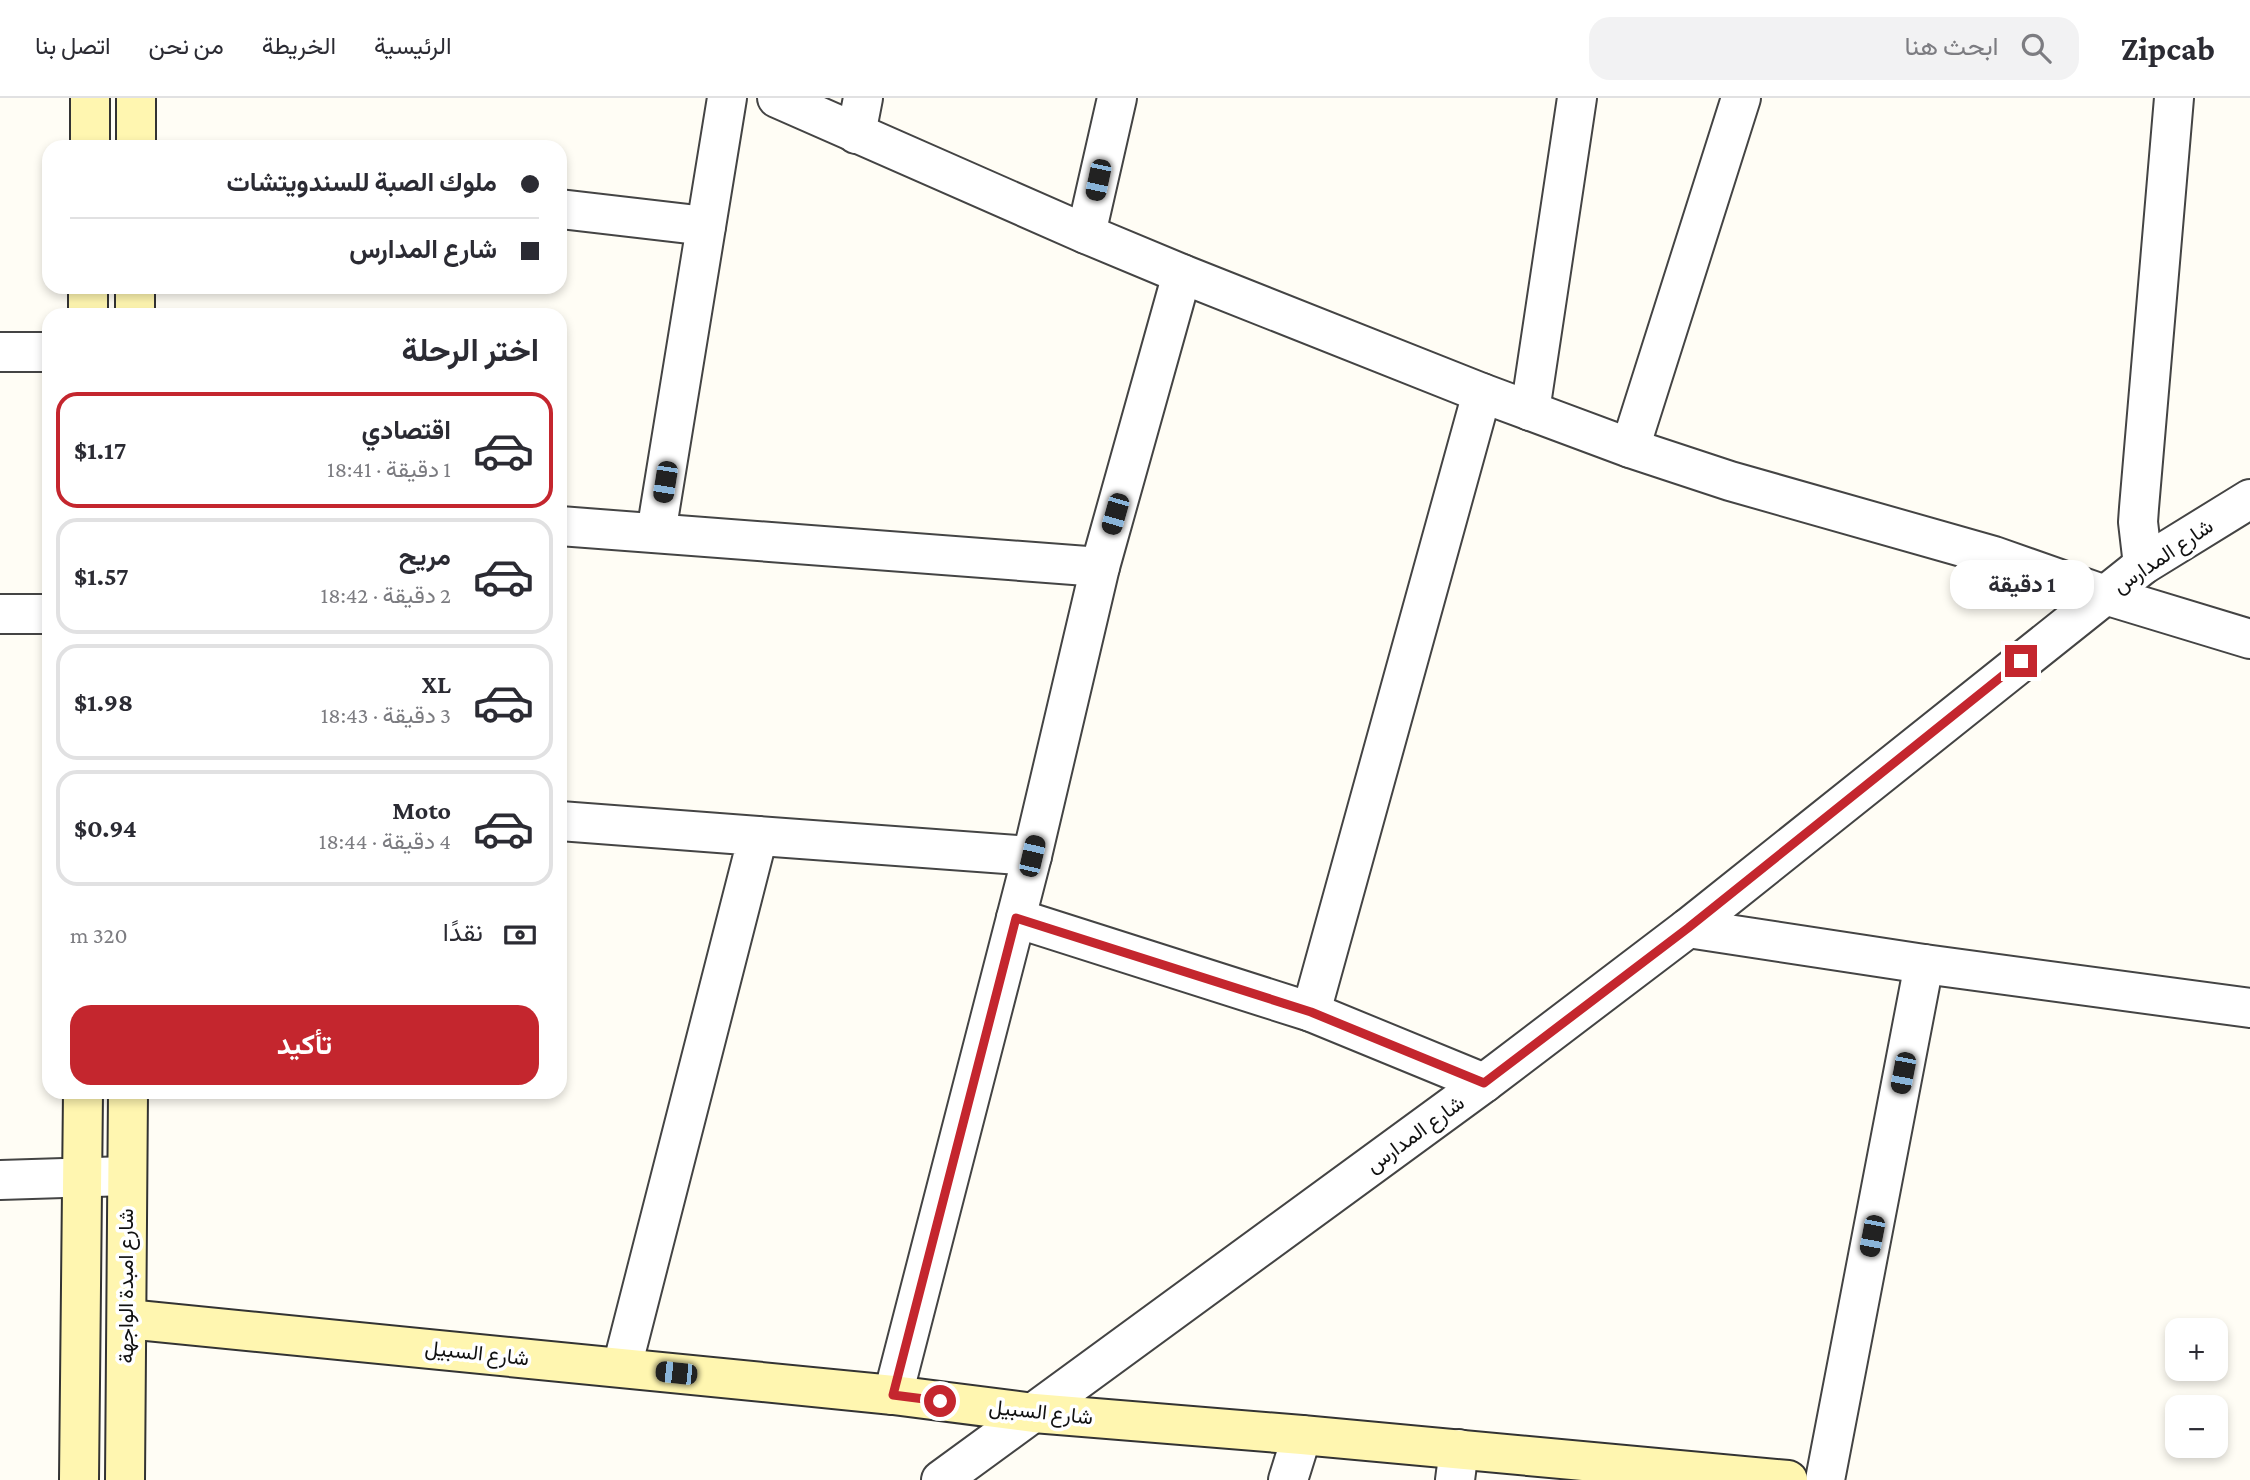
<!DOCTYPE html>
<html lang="ar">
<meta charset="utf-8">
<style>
:root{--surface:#fff;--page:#f2f2f3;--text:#2b2b33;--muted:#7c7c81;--line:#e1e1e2;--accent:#c4262e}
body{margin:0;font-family:"Crimson Pro",Vazirmatn,serif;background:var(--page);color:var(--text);direction:rtl;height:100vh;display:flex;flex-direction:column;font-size:26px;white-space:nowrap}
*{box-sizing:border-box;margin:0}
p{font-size:23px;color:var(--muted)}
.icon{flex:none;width:38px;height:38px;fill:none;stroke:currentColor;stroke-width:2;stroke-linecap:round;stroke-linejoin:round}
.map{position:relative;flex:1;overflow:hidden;direction:ltr}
.drawer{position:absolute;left:42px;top:210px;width:525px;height:791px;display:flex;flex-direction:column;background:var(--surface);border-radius:21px;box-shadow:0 4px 10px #0003;direction:rtl}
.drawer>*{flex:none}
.banner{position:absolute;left:42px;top:42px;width:525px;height:154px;border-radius:21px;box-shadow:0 4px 10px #0003;direction:rtl;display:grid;align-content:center;height:154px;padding:0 28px;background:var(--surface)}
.tools{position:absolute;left:2165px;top:1220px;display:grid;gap:14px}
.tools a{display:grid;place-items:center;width:63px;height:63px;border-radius:14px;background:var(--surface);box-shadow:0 4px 10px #0003;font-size:35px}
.end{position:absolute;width:32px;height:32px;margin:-16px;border:9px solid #c4262e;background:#fff;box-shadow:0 0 0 4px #fff}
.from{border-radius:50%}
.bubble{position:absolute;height:49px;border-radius:21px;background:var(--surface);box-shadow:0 4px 10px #0003;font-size:23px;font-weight:700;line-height:49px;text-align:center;direction:rtl}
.car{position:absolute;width:21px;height:42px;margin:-21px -10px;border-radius:9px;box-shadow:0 0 5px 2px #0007;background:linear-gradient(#222 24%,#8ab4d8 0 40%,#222 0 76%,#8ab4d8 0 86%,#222 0)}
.banner b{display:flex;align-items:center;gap:24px;height:66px;font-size:26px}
.banner b+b{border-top:2px solid var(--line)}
.banner i{width:18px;height:18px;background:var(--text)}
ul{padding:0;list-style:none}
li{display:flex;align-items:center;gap:21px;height:116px;margin:0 14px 10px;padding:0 14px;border:4px solid var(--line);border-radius:21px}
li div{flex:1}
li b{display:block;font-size:26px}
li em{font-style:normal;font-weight:700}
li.current{border-color:var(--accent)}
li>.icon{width:63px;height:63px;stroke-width:1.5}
h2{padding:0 28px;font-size:32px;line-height:84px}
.pay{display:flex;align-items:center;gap:18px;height:77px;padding:0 28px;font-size:26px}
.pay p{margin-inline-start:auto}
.action{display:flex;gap:14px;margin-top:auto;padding:14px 28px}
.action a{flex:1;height:80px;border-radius:21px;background:var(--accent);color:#fff;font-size:28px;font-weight:700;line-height:80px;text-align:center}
header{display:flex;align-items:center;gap:42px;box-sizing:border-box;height:98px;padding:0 35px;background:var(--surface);border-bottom:2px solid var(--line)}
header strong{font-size:33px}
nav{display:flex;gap:38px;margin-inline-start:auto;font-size:24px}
.search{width:490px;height:63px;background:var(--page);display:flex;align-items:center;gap:18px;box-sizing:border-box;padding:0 24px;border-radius:21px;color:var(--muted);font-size:26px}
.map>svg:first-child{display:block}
</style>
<header>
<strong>Zipcab</strong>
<div class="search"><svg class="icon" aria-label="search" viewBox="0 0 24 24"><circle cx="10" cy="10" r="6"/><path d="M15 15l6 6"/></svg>ابحث هنا</div>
<nav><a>الرئيسية</a><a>الخريطة</a><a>من نحن</a><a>اتصل بنا</a></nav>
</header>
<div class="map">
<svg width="2250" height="1382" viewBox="0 0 2250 1382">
<rect width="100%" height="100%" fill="#fffdf5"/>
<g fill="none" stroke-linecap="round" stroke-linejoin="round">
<defs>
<g id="street">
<polyline points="777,0 1086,136 1182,176 1482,295 1630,350 1730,383 1994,458 2105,497 2250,541"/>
<polyline points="856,36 863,0"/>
<polyline points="560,111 706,128"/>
<polyline points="1086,136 1117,0"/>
<polyline points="0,254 49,254"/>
<polyline points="1530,313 1577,0"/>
<polyline points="1630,350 1741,0"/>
<polyline points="560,428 1100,469"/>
<polyline points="656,435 727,0"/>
<polyline points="2143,467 2138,424 2139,410 2174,0"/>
<polyline points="0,516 49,516"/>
<polyline points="560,723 758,738 622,1269"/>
<polyline points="758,738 1032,758"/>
<polyline points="1016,820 1311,914 1482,295"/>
<polyline points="1688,830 1924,866 2250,910"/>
<polyline points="1311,914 1484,985"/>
<polyline points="0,1082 127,1078"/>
<polyline points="893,1297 1032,758 1100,469 1182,176"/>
<polyline points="941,1382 1484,985 1688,830 2143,467 2250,401"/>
<polyline points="1288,1382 1302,1337"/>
<polyline points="1455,1382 1459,1351"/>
<polyline points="1825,1382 1924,866"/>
</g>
<g id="secondary">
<polyline points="90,49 90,0"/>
<polyline points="136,49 136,0"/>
<polyline points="88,217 88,189"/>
<polyline points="135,217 135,189"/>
<polyline points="127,1221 893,1297 1034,1315 1302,1337 1788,1382"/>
<polyline points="79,1382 83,994"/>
<polyline points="125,1382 128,994"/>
</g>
</defs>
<use href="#street" stroke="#444" stroke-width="42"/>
<use href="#secondary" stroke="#333" stroke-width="42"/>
<use href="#street" stroke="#fff" stroke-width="38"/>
<use href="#secondary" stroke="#fff6b0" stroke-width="38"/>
</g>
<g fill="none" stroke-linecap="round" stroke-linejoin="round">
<polyline stroke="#c4262e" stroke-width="9" points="940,1303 893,1297 1016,820 1311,914 1484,985 1688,830 2021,563"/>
</g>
<g text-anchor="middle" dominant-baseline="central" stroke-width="7" stroke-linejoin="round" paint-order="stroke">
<g font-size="21" fill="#111" stroke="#fff">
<text transform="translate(2163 458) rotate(-34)">شارع المدارس</text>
<text transform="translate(1415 1036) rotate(-36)">شارع المدارس</text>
<text transform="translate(126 1188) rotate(-90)">شارع امبدة الواجهة</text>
<text transform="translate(477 1255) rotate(6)">شارع السبيل</text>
<text transform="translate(1041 1314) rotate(6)">شارع السبيل</text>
</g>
</g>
</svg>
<div class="tools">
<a>+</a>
<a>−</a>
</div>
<i class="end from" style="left:940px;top:1303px"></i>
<i class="end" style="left:2021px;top:563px"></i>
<div class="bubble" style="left:1950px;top:462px;width:144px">1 دقيقة</div>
<i class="car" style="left:1098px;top:82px;rotate:192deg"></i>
<i class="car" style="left:665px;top:384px;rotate:189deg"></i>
<i class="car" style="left:1115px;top:416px;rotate:196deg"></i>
<i class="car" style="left:1032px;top:758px;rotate:13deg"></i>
<i class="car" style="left:1903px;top:975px;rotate:191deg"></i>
<i class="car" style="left:1872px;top:1138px;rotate:191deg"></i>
<i class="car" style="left:676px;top:1275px;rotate:276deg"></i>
<div class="banner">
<b><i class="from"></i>ملوك الصبة للسندويتشات</b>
<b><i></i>شارع المدارس</b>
</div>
<section class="drawer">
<h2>اختر الرحلة</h2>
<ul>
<li class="current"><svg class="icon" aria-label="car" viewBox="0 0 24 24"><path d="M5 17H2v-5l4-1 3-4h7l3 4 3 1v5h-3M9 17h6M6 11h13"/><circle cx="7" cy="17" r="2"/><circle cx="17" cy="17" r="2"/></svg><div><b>اقتصادي</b><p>1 دقيقة · 18:41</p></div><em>$1.17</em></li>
<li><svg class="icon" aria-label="car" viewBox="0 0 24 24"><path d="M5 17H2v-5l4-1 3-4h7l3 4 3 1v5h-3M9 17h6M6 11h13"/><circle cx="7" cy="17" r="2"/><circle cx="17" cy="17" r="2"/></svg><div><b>مريح</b><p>2 دقيقة · 18:42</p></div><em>$1.57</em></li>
<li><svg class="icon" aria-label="car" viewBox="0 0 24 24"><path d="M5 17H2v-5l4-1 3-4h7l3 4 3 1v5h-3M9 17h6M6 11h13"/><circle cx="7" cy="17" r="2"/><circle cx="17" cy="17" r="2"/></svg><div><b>XL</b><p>3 دقيقة · 18:43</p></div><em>$1.98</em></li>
<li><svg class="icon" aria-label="car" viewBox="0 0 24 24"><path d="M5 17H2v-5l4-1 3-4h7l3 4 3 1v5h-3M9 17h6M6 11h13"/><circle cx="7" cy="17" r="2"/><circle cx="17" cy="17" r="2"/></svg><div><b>Moto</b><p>4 دقيقة · 18:44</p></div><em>$0.94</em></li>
</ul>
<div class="pay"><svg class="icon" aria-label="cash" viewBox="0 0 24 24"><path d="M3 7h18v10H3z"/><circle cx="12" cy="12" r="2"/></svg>نقدًا<p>320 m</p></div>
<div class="action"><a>تأكيد</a></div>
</section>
</div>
